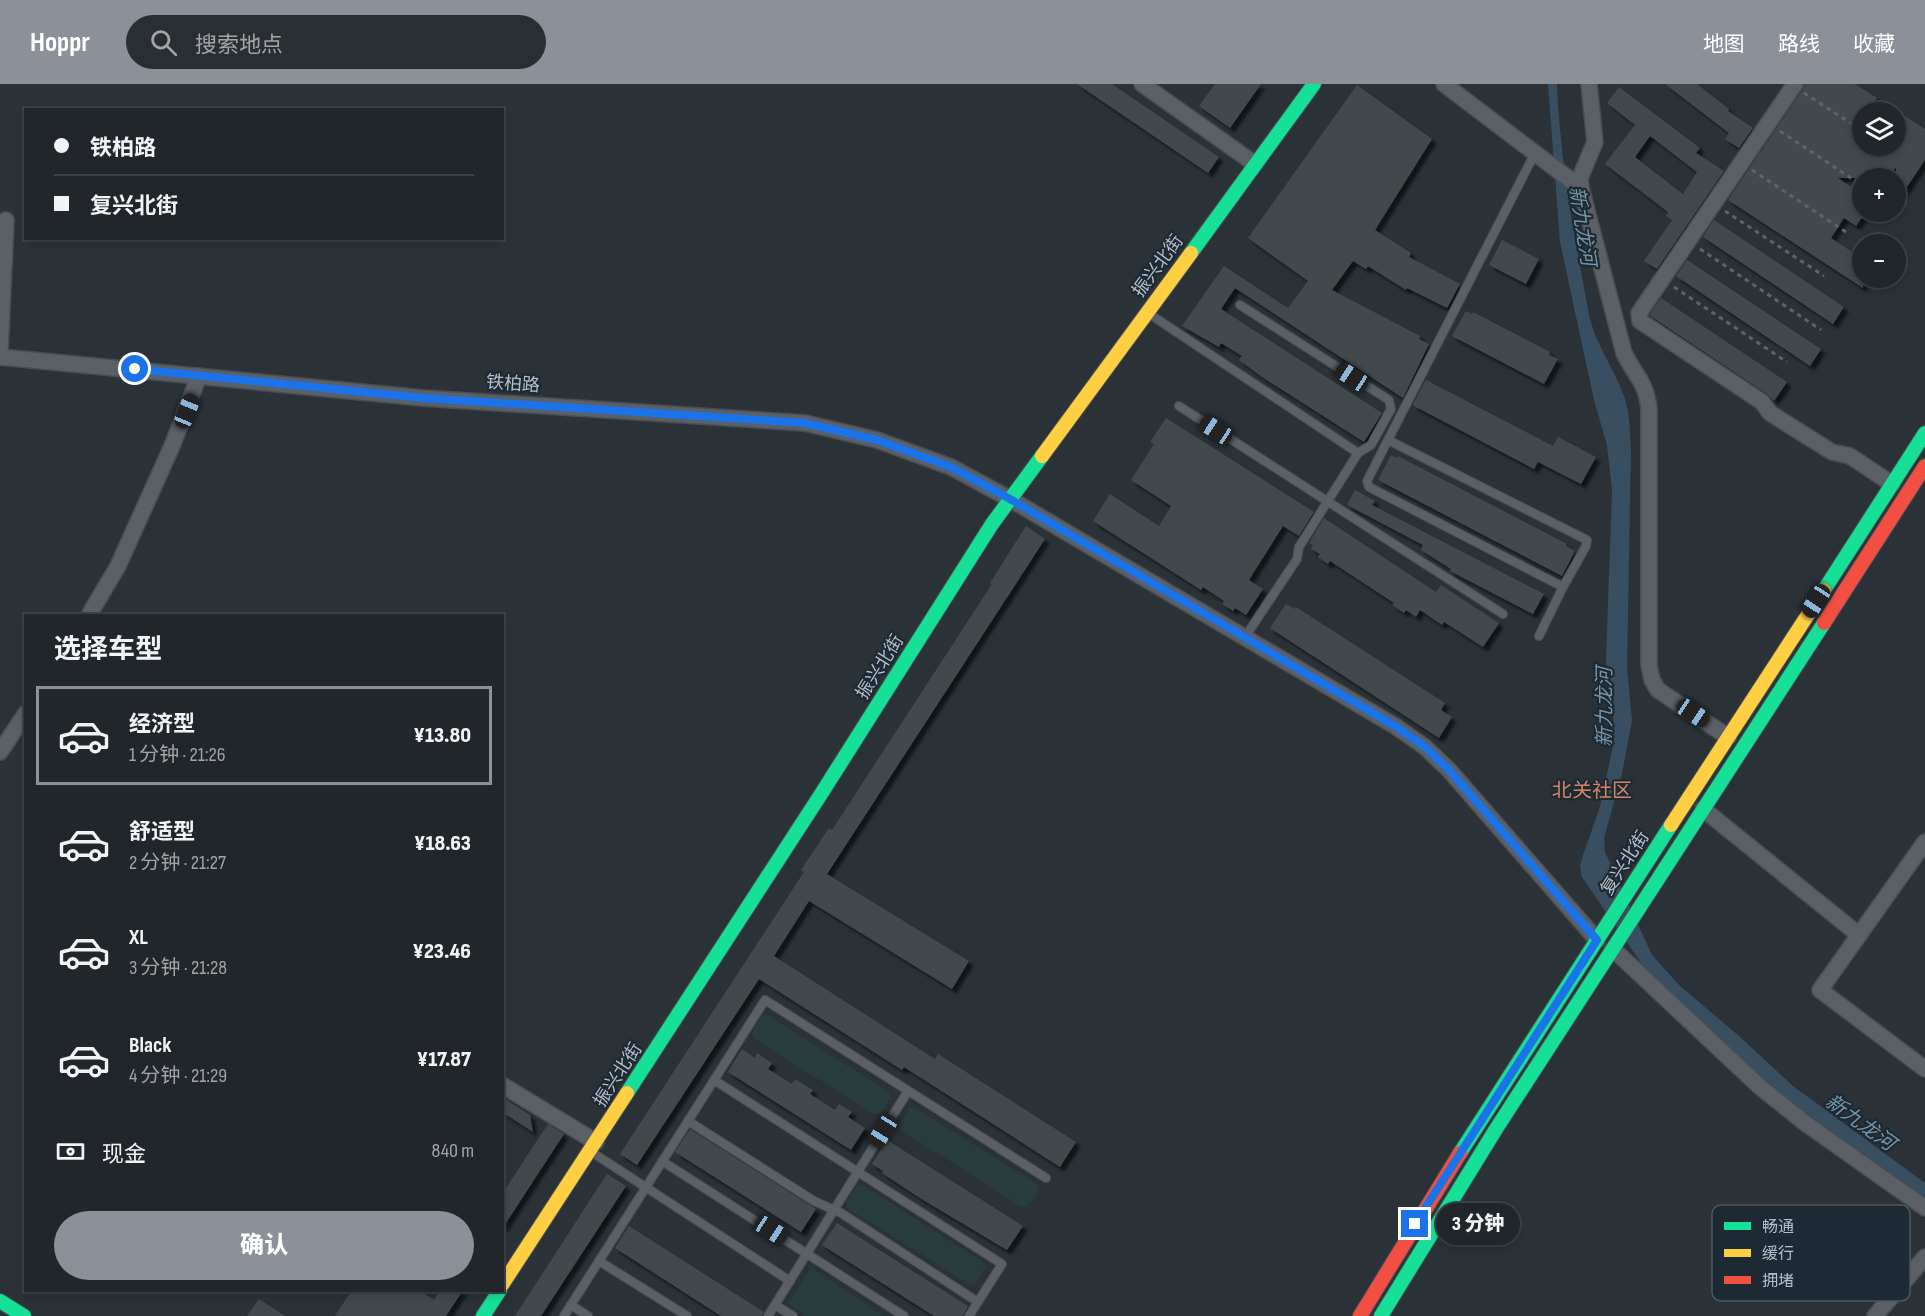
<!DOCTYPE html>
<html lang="zh">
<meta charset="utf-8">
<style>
:root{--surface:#20262a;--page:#282e32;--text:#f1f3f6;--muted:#a2a5a8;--line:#3d4347;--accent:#8c9099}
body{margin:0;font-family:"Sofia Sans Condensed","Noto Sans SC",sans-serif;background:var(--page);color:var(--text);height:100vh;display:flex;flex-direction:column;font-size:22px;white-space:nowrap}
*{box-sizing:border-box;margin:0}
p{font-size:20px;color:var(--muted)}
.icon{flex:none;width:33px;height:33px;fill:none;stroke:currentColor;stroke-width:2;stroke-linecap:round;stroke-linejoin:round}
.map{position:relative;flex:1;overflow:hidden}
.panel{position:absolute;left:24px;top:530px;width:480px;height:678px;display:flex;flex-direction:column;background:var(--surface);border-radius:0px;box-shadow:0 3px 9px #0003,0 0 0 2px var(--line)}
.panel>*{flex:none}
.top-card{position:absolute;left:24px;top:24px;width:480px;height:132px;border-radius:0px;box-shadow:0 3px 9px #0003,0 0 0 2px var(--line);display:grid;align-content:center;height:132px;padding:0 30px;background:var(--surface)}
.tools{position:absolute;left:1852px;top:18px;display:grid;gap:12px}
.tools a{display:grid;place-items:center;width:54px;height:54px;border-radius:50%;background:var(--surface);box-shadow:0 3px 9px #0003,0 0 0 2px var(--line);font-size:30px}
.end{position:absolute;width:27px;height:27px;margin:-14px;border:8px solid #1a73e8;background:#fff;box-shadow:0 0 0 3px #fff}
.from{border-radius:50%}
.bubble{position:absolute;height:42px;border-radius:21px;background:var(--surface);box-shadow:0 3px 9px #0003,0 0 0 2px var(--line);font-size:20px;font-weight:800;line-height:42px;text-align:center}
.car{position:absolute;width:18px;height:36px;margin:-18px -9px;border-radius:8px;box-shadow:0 0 4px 2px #0007;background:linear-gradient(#222 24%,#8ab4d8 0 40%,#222 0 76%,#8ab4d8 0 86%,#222 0)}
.top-card b{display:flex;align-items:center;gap:21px;height:57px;font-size:22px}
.top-card b+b{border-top:2px solid var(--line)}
.top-card i{width:15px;height:15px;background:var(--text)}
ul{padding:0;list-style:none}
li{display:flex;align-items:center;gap:18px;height:99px;margin:0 12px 9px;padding:0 18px;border:3px solid transparent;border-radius:0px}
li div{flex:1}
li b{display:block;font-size:22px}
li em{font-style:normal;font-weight:800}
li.on{border-color:var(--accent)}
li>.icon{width:54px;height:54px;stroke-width:1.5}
h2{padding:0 30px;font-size:27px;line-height:72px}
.pay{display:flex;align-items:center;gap:15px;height:66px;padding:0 30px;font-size:22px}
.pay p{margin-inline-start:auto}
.action{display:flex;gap:12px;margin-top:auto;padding:12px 30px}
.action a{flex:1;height:69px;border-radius:36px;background:var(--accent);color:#fff;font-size:24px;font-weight:800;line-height:69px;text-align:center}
header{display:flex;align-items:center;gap:36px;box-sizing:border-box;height:84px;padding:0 30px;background:var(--accent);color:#fff}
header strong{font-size:28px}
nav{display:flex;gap:33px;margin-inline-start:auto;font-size:21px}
.search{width:420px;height:54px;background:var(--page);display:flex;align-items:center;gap:15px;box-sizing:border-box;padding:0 21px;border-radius:33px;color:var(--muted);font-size:22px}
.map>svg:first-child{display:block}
</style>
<header>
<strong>Hoppr</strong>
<div class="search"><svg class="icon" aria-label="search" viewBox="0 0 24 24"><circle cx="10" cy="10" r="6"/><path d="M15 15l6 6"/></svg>搜索地点</div>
<nav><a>地图</a><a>路线</a><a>收藏</a></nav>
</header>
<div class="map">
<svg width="1925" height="1232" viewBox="0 0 1925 1232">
<defs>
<filter id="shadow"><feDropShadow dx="4.5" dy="4.5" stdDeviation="1.5" flood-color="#0009"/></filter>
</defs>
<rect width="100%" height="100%" fill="#2a3238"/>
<g fill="#273d3d">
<polygon points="767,931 889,1008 891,1013 880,1029 874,1030 753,954 752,948 762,932"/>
<polygon points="910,1024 915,1024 1037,1100 1039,1105 1029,1122 1022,1123 901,1046 900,1041"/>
<polygon points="862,1101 983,1178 985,1183 975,1199 969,1200 847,1124 846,1118 857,1102"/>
<polygon points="811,1184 883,1231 882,1232 806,1232 788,1220"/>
</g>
<path fill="#384f61" d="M1548 0H1557C1560 79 1575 157 1590 235 1597 262 1614 285 1624 312 1630 329 1630 348 1631 367L1627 584 1632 636 1622 690 1604 754 1605 768 1652 871 1680 902 1739 952 1793 1002 1925 1099V1116L1828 1049 1796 1023 1650 892 1582 793 1580 782 1583 771 1600 723 1614 657 1613 622 1606 577 1612 406 1607 361 1594 316 1560 158Z"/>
<g fill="#43494e" fill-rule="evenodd" filter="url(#shadow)">
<polygon points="1077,0 1112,0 1219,73 1208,89"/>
<polygon points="1215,0 1261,0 1230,44 1199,22"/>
<polygon points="1665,0 1697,0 1729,25 1728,27 1753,44 1739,64 1725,55 1729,49"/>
<polygon points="1805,0 1855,0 1877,14 1875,17 1892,28 1863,28 1863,62 1896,62 1896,26 1925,45 1925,76 1896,119 1896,83 1888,94 1838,94 1863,111 1863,132 1856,142 1844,134 1831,154 1863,175 1863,204 1728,116 1803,5"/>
<polygon points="1357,1 1432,55 1375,146 1411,169 1409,173 1460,200 1447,224 1407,204 1406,206 1368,182 1366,185 1353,177 1332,206 1420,252 1419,255 1429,260 1403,314 1235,204 1221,225 1382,329 1364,358 1262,293 1239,276 1242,272 1221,259 1219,263 1182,242 1224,182 1288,224 1308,197 1248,154"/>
<path d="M1619 3 1700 64 1696 69 1724 87 1657 185 1644 177 1672 136 1666 132 1668 128 1605 80 1635 41 1607 19ZM1650 52 1697 88 1683 110 1635 73Z"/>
<polygon points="1714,136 1844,223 1833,240 1703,153"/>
<polygon points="1502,156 1539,175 1526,200 1489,181"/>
<polygon points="1687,176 1821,265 1810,282 1676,192"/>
<polygon points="1661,214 1787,298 1774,317 1767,310 1649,231"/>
<polygon points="1466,227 1472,230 1473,228 1550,268 1549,271 1558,275 1544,300 1452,252"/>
<polygon points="1426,296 1553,362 1558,353 1596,373 1581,400 1538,378 1534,385 1414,322 1413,320"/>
<polygon points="1166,334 1314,428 1299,452 1283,442 1249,496 1263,505 1246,531 1235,524 1233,527 1222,520 1224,517 1203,503 1201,506 1093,437 1110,410 1159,442 1171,422 1131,396 1154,360 1150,358"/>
<polygon points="1391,371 1397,374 1398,372 1567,460 1566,462 1575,467 1562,492 1378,396"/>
<polygon points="1355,406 1375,417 1372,421 1544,510 1533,530 1450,487 1451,485 1421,466 1423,461 1347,421"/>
<polygon points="1324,434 1436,508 1441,501 1499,539 1483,563 1444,538 1442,541 1420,526 1416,533 1406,526 1404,529 1392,521 1394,519 1330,477 1328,480 1318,473 1320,470 1311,465 1313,461 1309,459"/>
<polygon points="1026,442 1045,455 827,790 969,877 952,905 809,817 774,872 935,975 938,970 1076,1058 1060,1083 904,983 902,986 759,895 637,1081 620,1070 804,788 801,786 829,744 832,746 992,500 990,499"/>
<polygon points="1286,520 1295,525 1296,523 1445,619 1441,626 1452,633 1439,654 1270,544"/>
<polygon points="742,965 755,974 757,969 772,979 768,985 792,1000 795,995 813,1006 810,1010 835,1026 839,1020 852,1028 848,1033 865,1044 851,1066 728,988"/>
<polygon points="502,1013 530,1031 533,1048 502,1028"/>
<polygon points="548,1040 564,1050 502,1145 502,1110"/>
<polygon points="690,1045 816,1125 801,1148 675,1068"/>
<polygon points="887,1056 1023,1142 1007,1166 923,1116 882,1089 883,1087 872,1080"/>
<polygon points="607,1090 626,1102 541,1232 515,1232"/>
<polygon points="837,1139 968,1222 963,1232 934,1232 822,1161"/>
<polygon points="629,1142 764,1228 762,1232 721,1232 615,1164"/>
<polygon points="352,1206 419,1206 434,1216 440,1206 463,1206 446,1232 335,1232"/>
<polygon points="259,1215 285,1232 247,1232"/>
</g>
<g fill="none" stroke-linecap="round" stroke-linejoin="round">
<defs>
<g id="lane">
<polyline points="1535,69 1367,397 1369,403 1563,503"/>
<polyline points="1240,221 1389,316 1391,325 1371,361 1358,369"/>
<polyline points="1148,229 1358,369 1299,463 1297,475 1245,553"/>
<polyline points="1179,322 1503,530"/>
<polyline points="1388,356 1587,456 1586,462 1563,503 1539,552"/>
<polyline points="714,996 1002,1180 969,1232"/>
<polyline points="688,1037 814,1117 841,1129 978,1218"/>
<polyline points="590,1067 790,1197"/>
<polyline points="662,1077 904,1232"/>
<polyline points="599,1177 687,1232"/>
<polyline points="571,1221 588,1232"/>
<polyline points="775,1221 793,1232"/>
<polyline points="564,1232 765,916 1046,1094"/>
<polyline points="768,1232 908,1007"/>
</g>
<g id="street">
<polyline points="1142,0 1255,80"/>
<polyline points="1444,0 1581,104"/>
<path d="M1589 0 1595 58 1580 94 1581 104 1624 269C1635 292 1646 297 1649 325V581L1652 596 1658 606 1728 653"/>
<polyline points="1795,0 1639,229 1640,237 1762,318 1770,329 1832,368 1850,372 1892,400"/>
<polyline points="0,267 6,136"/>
<polyline points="0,273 423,314 805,339 877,356 951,383 1010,415 1395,642 1425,663 1449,686 1597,856"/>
<polyline points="89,531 118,482 172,362 199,292"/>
<polyline points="0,668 26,629"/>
<polyline points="1703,725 1859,851"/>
<polyline points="1925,758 1820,906 1925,985"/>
<polyline points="1613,865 1759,1002 1805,1039 1925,1124"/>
<polyline points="502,1001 596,1058"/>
<polyline points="1875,1232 1925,1173"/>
</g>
<g id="fast">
<polyline points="1191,169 1314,0"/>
<polyline points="1824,506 1925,349"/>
<polyline points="627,1009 823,707 992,440 1042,372"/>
<polyline points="1460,1069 1671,741"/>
<polyline points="0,1217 24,1232"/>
<polyline points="483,1232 500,1206"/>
<polyline points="1381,1232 1496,1045 1824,539"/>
</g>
<g id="slow">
<polyline points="1042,372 1191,169"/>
<polyline points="1671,741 1824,506"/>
<polyline points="502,1201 627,1009"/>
</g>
<g id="jam">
<polyline points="1824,539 1925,382"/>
<polyline points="1360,1232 1460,1069"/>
</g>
</defs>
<use href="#lane" stroke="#484e53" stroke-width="10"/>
<use href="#street" stroke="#484e53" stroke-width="18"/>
<use href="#fast" stroke="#484e53" stroke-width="16"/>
<use href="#slow" stroke="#484e53" stroke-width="16"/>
<use href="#jam" stroke="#484e53" stroke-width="16"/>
<g stroke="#5d6469" stroke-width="3" stroke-dasharray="4.5 4.5" stroke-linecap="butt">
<polyline points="1804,9 1863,47"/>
<polyline points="1780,47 1863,102"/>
<polyline points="1884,62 1895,68"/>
<polyline points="1752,86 1846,148"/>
<polyline points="1725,127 1824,192"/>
<polyline points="1700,165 1821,246"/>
<polyline points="1674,203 1787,278"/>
</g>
<use href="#lane" stroke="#5a6066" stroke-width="8"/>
<use href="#street" stroke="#5a6066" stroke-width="15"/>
<use href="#fast" stroke="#16e098" stroke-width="14"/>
<use href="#slow" stroke="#ffcf43" stroke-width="14"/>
<use href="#jam" stroke="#f24e42" stroke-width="14"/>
</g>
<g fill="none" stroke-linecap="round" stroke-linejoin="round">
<polyline stroke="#1a73e8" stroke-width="8" points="135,285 423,314 805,339 877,356 951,383 1010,415 1395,642 1425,663 1449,686 1597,856 1415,1140"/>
</g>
<g text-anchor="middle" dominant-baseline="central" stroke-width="4.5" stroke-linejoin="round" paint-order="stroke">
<g font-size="18" fill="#b5bfc9" stroke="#1d2a33">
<text transform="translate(1158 182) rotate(-54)">振兴北街</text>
<text transform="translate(513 300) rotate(4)">铁柏路</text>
<text transform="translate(880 583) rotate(-58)">振兴北街</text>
<text transform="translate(1625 779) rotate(-57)">复兴北街</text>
<text transform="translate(618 991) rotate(-57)">振兴北街</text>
</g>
<g font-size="20" font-style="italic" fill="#7595ab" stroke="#1d2a33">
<text transform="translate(1582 142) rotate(81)">新九龙河</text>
<text transform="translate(1605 623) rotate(-90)">新九龙河</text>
<text transform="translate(1860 1039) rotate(36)">新九龙河</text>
</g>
<g font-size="20" fill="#d48565" stroke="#1d2a33">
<text x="1592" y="707">北关社区</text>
</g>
</g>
<rect x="1712" y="1121" width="198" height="96" rx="9" fill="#1d2a33" stroke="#4b5760" stroke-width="1.5"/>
<rect x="1724" y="1138" width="27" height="8" fill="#16e098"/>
<rect x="1724" y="1165" width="27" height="8" fill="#ffcf43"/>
<rect x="1724" y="1192" width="27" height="8" fill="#f24e42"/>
<g font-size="16" fill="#b5bfc9">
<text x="1762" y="1148">畅通</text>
<text x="1762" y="1175">缓行</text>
<text x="1762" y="1202">拥堵</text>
</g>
</svg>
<div class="tools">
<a><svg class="icon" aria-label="layers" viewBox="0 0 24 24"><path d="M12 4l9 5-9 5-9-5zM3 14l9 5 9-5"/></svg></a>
<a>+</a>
<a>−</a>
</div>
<i class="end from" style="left:135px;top:285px"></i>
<i class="end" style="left:1415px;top:1140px"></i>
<div class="bubble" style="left:1436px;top:1119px;width:84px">3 分钟</div>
<i class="car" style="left:1352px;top:293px;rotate:303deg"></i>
<i class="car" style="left:187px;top:327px;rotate:22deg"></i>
<i class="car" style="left:1216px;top:346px;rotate:303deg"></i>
<i class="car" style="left:1816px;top:517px;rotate:213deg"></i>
<i class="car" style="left:1693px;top:629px;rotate:124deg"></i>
<i class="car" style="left:883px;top:1047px;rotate:212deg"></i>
<i class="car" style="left:771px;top:1146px;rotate:123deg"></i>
<div class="top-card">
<b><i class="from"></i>铁柏路</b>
<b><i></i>复兴北街</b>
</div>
<section class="panel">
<h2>选择车型</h2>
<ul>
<li class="on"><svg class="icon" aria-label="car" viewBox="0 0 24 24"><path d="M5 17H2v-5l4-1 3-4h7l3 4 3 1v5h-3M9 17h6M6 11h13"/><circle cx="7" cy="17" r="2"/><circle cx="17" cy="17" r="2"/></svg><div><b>经济型</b><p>1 分钟 · 21:26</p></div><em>¥13.80</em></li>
<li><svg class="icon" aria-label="car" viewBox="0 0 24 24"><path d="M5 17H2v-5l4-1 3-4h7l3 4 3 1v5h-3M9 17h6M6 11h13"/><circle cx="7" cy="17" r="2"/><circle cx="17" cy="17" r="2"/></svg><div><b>舒适型</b><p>2 分钟 · 21:27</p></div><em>¥18.63</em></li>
<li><svg class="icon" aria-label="car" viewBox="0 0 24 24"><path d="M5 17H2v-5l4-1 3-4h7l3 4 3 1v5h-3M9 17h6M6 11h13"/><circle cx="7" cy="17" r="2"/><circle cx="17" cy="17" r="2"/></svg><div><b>XL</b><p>3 分钟 · 21:28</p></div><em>¥23.46</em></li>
<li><svg class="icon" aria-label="car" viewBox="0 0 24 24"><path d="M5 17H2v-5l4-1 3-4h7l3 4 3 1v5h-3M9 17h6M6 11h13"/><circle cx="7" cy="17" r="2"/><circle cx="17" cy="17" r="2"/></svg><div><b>Black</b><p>4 分钟 · 21:29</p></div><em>¥17.87</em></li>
</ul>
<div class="pay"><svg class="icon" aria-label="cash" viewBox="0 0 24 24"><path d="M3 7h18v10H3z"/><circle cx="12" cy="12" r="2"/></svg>现金<p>840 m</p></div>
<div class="action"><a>确认</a></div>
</section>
</div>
